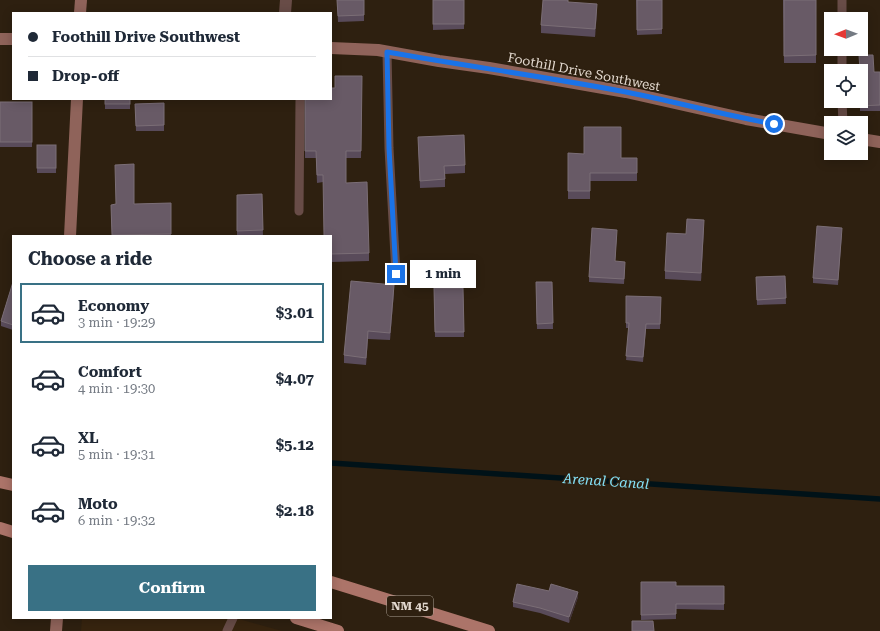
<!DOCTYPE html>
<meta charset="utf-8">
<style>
:root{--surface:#fff;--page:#f2f2f3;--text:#1f2937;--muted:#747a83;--line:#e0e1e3;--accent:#397185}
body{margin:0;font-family:"Roboto Serif",serif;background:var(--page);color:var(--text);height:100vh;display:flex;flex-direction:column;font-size:15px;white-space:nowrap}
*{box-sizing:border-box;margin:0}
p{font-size:13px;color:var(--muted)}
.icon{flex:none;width:22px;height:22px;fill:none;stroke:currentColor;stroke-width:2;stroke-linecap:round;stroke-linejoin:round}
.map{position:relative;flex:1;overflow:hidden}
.drawer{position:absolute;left:12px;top:235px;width:320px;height:384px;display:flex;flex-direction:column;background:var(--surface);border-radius:0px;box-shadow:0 2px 10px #0003}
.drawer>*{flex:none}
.banner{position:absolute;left:12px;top:12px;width:320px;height:88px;border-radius:0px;box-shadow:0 2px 10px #0003;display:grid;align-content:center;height:88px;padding:0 16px;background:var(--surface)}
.needle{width:26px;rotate:269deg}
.controls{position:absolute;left:824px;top:12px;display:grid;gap:8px}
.controls a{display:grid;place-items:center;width:44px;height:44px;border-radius:0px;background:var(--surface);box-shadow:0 2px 10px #0003;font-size:20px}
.end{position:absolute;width:18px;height:18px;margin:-9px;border:5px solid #1a73e8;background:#fff;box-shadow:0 0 0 2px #fff}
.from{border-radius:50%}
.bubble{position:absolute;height:28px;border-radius:0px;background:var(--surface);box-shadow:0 2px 10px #0003;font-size:13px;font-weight:700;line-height:28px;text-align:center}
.banner b{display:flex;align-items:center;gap:14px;height:38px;font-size:15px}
.banner b+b{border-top:1px solid var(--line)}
.banner i{width:10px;height:10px;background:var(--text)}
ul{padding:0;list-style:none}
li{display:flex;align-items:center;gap:12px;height:60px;margin:0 8px 6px;padding:0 8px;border:2px solid transparent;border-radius:0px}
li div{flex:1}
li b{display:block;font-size:15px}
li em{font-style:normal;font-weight:700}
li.selected{border-color:var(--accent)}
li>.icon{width:36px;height:36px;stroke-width:1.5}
h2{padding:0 16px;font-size:18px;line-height:48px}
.cta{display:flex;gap:8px;margin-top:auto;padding:8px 16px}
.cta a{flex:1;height:46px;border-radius:0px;background:var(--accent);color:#fff;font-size:16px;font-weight:700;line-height:46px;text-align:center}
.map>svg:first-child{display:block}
</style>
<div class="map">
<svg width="880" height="631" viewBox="0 0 880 631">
<rect width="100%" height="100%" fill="#2e2010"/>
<polygon fill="#37240f" points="82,618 235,618 282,631 81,631"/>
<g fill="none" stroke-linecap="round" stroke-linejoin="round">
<polyline stroke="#001218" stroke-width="5.5" points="331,463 880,499"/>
<g stroke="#684c47" stroke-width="9">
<polyline points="842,0 842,19"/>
<polyline points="842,49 842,71"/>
<polyline points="387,52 389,148 396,274"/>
<polyline points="842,101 843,123"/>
<polyline points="299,211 300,99"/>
<polyline points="227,631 233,618"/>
</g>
<polyline stroke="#684c47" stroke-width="12" points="285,13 286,0"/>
<g stroke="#8f635a" stroke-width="12">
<polyline points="80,13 81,0"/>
<polyline points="0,39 13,39"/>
<polyline points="331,48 378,50 439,61 489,68 626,92 746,119 831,134"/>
<polyline points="861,139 880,142"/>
<polyline points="70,236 77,99"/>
<polyline points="56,631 57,618"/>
</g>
<g stroke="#ac7469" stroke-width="12">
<polyline points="0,482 13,485"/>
<polyline points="0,528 13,532"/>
<polyline points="331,582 489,631"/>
<polyline points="296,618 338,631"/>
</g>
</g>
<g fill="#594b5a">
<polygon points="337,0 364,0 364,21 338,22"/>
<polygon points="433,0 464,0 464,29 433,30"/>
<polygon points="636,0 662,0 662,34 637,35"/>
<polygon points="783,0 816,0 816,63 784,63"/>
<polygon points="568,2 597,12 595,37 541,33 541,25"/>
<polygon points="874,72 880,72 880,111 860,111 860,101"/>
<polygon points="362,76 361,158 346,158 346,183 369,253 369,261 331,262 331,236 323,182 317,183 316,158 305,158 305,99 335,88"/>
<rect x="105" y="99" width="25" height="10"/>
<rect x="0" y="102" width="32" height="45"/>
<polygon points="164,103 164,131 136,131 135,104"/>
<polygon points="418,137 465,165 465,173 445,174 445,187 420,188"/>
<rect x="37" y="145" width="19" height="28"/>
<polygon points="568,153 621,158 637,158 637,181 590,181 590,199 568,199"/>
<polygon points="262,194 263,236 237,236 237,195"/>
<polygon points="171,203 171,236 112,236 111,205"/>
<polygon points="704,228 701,281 665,279 665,271 686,234"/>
<polygon points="842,233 838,285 813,283 813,278"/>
<polygon points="617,235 615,261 625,267 624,284 589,282 589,277"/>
<polygon points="785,276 786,304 757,305 756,277"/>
<polygon points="13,282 13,330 1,326 1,321"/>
<polygon points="536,282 552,282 553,329 537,329"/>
<polygon points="434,288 463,288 464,337 435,337"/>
<polygon points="394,292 390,340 368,339 366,365 344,363 344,355"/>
<polygon points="626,296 661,297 660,329 646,329 643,362 626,360 629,328 626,328"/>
<polygon points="641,582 676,586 724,586 724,610 676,609 676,619 641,620"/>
<polygon points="578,597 569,623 540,613 513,607 513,602"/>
</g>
<g fill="#423337">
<polygon points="597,4 597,12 595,37 595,29"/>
<polygon points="704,220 704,228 701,281 701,273"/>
<polygon points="394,285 394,292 390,340 390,333"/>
<polygon points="368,331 368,339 366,365 366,358"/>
<polygon points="578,592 578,597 569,623 569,617"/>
</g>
<g fill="#685a66" stroke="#7b6e76">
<polygon points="337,0 364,0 364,15 338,16"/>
<rect x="433" y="0" width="31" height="24"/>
<polygon points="543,0 568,0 568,2 597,4 595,29 541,25"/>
<polygon points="637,0 662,0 662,29 637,30"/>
<polygon points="784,0 816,0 816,55 784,56"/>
<polygon points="859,55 873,55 874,72 880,72 880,105 860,106 860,101 861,101 861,71 860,71"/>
<polygon points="335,76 362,76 361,151 346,151 346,183 367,182 369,253 331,254 331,236 324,236 323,175 317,175 316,151 305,151 305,99 331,99 331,88 335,88"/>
<rect x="105" y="99" width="25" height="5"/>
<rect x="0" y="102" width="32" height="40"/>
<polygon points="164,103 164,125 136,126 135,104"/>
<polygon points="584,127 621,127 621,158 637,158 637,173 590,173 590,191 568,191 568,153 584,154"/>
<polygon points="464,135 465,165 444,166 445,179 420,181 418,137"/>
<rect x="37" y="145" width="19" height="23"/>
<polygon points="134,164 134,204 171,203 171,234 112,235 111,205 116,204 115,165"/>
<polygon points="262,194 263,230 237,231 237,195"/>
<polygon points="687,219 704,220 701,273 665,271 667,233 686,234"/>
<polygon points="817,226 842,228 838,280 813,278"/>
<polygon points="592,228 617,230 615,261 625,262 624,279 589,277"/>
<polygon points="785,276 786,298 757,300 756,277"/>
<polygon points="351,281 394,285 390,333 368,331 366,358 344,355"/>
<polygon points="13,282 13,325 1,321"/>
<polygon points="536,282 552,282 553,323 537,324"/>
<polygon points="434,288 463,288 464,332 435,332"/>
<polygon points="626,296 661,297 660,324 646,324 643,357 626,356 629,323 626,323"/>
<polygon points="641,582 676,582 676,586 724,586 724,604 676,604 676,614 641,615"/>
<polygon points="517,584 549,591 551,584 578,592 569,617 540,608 513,602"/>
<polygon points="632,621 653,621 654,631 632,631"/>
</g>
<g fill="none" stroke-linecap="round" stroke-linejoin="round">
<path stroke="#1a73e8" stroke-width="5" d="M396 274 389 148 387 52C466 66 547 77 626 92 676 102 724 115 774 124"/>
</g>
<g text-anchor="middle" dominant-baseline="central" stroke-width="3" stroke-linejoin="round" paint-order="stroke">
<rect fill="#2e2010" stroke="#aca195" stroke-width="1" x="387" y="596" width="46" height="20" rx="3"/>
<g font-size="12" font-weight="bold" fill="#e2d8ce">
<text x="410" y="606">NM 45</text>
</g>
<g font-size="13" fill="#e2d8ce" stroke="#2e2010">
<text transform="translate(584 72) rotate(11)">Foothill Drive Southwest</text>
</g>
<g font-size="14" font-style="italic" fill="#84e0f6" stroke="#2e2010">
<text transform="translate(606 481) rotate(4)">Arenal Canal</text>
</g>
</g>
</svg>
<div class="controls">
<a><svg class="needle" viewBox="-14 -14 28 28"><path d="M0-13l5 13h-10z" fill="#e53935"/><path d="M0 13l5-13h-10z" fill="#747a83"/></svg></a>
<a><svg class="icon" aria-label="locate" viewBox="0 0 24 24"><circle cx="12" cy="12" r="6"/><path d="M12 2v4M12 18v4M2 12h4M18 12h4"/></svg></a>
<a><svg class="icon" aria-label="layers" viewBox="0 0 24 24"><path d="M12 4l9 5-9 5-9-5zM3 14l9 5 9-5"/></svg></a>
</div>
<i class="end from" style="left:774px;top:124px"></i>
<i class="end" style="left:396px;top:274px"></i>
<div class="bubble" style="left:410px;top:260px;width:66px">1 min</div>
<div class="banner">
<b><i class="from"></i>Foothill Drive Southwest</b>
<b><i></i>Drop-off</b>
</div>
<section class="drawer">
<h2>Choose a ride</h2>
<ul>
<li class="selected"><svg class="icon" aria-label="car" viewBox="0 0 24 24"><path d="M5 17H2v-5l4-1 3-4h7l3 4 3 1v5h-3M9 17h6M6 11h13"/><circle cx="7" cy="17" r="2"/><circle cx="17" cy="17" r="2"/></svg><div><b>Economy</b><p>3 min · 19:29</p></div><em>$3.01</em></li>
<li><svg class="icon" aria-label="car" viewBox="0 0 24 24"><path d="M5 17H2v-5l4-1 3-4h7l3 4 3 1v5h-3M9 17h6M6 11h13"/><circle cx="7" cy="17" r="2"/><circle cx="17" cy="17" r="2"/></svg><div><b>Comfort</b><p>4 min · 19:30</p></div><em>$4.07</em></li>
<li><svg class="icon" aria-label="car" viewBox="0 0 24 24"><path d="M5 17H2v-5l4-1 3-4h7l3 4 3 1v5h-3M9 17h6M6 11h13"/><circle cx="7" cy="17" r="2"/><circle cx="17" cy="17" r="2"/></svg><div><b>XL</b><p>5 min · 19:31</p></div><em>$5.12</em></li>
<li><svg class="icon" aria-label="car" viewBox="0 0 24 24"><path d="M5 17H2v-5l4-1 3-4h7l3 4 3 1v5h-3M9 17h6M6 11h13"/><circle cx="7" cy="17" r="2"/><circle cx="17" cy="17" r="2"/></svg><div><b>Moto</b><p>6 min · 19:32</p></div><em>$2.18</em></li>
</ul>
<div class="cta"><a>Confirm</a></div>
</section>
</div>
